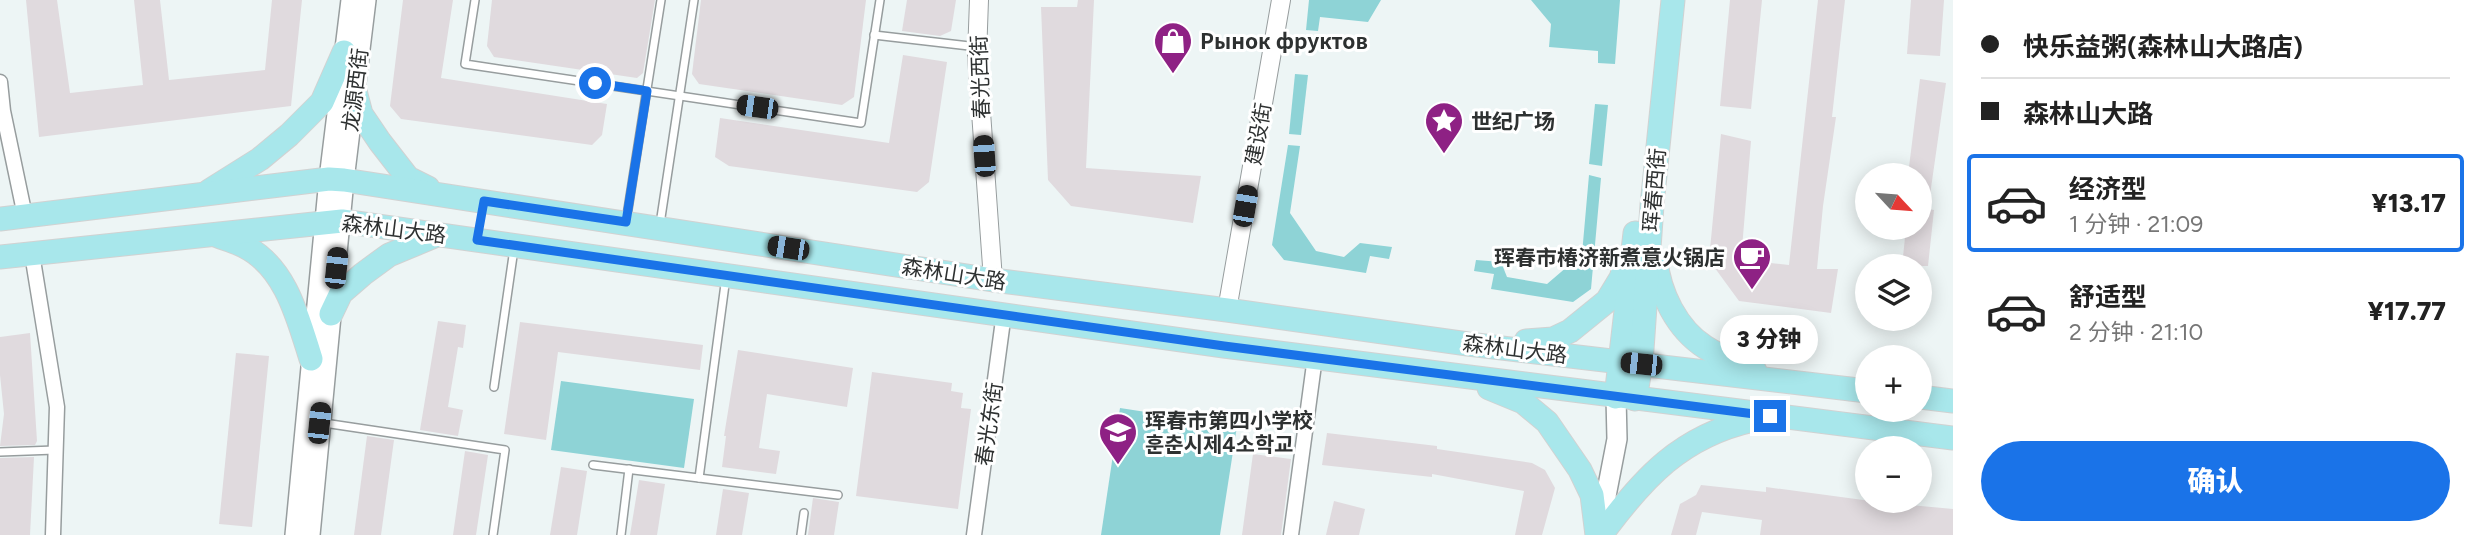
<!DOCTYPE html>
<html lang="zh">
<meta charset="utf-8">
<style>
:root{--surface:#fff;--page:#f6f6f6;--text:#222;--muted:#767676;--line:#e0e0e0;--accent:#1a73e8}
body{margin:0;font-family:Figtree,"Noto Sans SC","Noto Sans KR",sans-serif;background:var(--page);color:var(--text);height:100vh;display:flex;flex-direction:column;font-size:26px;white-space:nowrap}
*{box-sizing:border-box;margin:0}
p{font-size:23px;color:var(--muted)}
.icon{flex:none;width:38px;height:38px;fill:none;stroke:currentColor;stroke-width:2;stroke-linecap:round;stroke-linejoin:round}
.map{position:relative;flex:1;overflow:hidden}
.details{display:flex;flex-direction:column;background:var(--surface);width:525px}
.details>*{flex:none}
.guide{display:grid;align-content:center;height:154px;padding:0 28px;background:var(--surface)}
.needle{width:46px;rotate:116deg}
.controls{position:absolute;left:1855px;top:163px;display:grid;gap:14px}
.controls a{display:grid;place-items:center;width:77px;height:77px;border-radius:50%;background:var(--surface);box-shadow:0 4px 18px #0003;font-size:35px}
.end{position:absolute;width:32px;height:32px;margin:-16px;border:9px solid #1a73e8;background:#fff;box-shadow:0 0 0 4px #fff}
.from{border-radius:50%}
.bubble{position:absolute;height:49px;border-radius:24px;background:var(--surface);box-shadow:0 4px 18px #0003;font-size:23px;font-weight:800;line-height:49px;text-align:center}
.car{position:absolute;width:21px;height:42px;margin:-21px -10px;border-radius:9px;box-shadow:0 0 5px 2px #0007;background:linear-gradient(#222 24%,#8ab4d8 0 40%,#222 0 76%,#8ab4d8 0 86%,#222 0)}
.guide b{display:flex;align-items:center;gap:24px;height:66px;font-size:26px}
.guide b+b{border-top:2px solid var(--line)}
.guide i{width:18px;height:18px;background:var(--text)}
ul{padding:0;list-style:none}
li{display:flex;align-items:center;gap:21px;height:98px;margin:0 14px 10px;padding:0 14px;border:4px solid transparent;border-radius:7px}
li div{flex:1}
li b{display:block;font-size:26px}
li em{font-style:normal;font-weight:800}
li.current{border-color:var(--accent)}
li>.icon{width:63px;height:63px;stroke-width:1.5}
.primary-button{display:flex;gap:14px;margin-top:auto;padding:14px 28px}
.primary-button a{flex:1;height:80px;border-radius:42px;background:var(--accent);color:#fff;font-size:28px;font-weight:800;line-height:80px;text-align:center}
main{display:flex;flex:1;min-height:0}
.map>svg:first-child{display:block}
</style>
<main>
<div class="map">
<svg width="1953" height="535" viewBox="0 0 1953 535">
<rect width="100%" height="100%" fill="#edf5f5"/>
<g fill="#8ed3d6">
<polygon points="1309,0 1381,0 1368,22 1320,17 1318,31 1306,30"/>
<polygon points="1531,0 1620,0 1615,64 1598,63 1598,51 1549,47 1551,24"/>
<polygon points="1295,74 1308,75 1301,135 1289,134"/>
<polygon points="1595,104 1608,105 1602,166 1589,164"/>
<polygon points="1288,145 1300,146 1290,213 1316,251 1344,257 1360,243 1392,247 1389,259 1370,256 1366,273 1284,260 1272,245"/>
<polygon points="1589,175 1601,178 1591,289 1573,302 1491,289 1494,274 1474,271 1476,260 1501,262 1507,277 1547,284 1582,254"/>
<polygon points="561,381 694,399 684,468 551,450"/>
<polygon points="1120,408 1237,426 1220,535 1101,535"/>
</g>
<g fill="#e0dade">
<polygon points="26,0 57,0 70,93 143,85 134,0 160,0 169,80 265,70 272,0 302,0 291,106 39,137"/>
<polygon points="403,0 453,0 441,78 607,104 602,135 592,145 401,119 390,106"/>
<polygon points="492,0 655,0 643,73 637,78 494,57 487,46"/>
<polygon points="701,0 866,0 854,97 842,105 699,84 692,74"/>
<polygon points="907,0 956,0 951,31 940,36 902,31"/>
<polygon points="1078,0 1094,0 1086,168 1201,176 1193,223 1071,206 1048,180 1041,7 1077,7"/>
<polygon points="1730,0 1762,0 1751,109 1720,106"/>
<polygon points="1818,0 1845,0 1832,117 1836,117 1823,206 1817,269 1838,269 1831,313 1739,301 1709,260 1721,134 1751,141 1741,260 1789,265"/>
<polygon points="1911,0 1944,0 1940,56 1907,54"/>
<polygon points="903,55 947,62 929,182 917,192 729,166 715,157 720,118 889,143"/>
<polygon points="1920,79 1946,83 1928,209 1934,210 1928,266 1902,266 1906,228 1920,228 1920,175 1908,175"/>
<polygon points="438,321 466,325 463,348 458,347 448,407 463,410 458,436 420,430"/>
<polygon points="520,322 703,345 700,370 558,352 546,440 504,434"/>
<polygon points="30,333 37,441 35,445 0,446 4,414 0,375 0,337"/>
<polygon points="738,350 853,368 847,407 767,394 759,448 780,451 776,474 722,467 726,436 724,436"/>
<polygon points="236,353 269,356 252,527 219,524"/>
<polygon points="872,372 952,383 951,391 963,393 961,408 971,409 958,509 856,496"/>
<polygon points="1327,433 1437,446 1437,449 1532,463 1545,470 1555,488 1542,535 1515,535 1524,491 1432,474 1432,477 1322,465"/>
<polygon points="367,436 394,440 381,535 354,535"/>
<polygon points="465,451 488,455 476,535 453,535"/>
<polygon points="1253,454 1291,459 1281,535 1242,535"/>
<polygon points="34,457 30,535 0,535 0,458"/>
<polygon points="561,467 587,471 577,535 550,535"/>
<polygon points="639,480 665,484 657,535 630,535"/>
<polygon points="1701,485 1766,492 1766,487 1878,502 1953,509 1953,535 1760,535 1762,520 1702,512 1696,535 1671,535 1680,504 1696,495"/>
<polygon points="723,489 749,493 742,535 716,535"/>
<polygon points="813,498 839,502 834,535 808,535"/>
<polygon points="1334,501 1365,509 1359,535 1326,535"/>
</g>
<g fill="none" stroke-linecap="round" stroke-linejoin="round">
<defs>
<g id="service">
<polyline points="475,0 465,64 861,123 880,0"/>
<polyline points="874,35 978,47"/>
<polyline points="626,222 661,0"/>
<polyline points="660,224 694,0"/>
<polyline points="494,387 514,249"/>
<polyline points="324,423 505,450 493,535"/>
<polyline points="0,452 55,450"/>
<polyline points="593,465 838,495"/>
<polyline points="699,478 726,277"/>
<polyline points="621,535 629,469"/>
<polyline points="801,535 804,513"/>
</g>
<g id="minor">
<polyline points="0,82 3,111 25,216"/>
<polyline points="32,254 57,407 53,535"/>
<polyline points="974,535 1004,313"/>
<polyline points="1291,535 1315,357"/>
</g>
<g id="tertiary">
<polyline points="979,0 977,56 993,280"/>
<polyline points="1227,310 1281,0"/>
</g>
<g id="secondary">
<polyline points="1600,527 1617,439 1616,397"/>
<polyline points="295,535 329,179 351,0"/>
<polyline points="310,535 344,180 366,0"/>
</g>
<g id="primary">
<polyline points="355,91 361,114 380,142 408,178 428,188"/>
<polyline points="209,191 260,159 289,135 322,102 344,52"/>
<polyline points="0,219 329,179 344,180 993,280 1227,310 1468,344 1867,391"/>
<path d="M218 236C226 239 236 242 244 246 286 267 298 318 311 359"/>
<polyline points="0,257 342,221 1224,346 1953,438"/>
<path d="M1656 260C1659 293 1677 329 1705 347 1720 357 1738 363 1755 371"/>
<polyline points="331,314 341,293 363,274 389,255 437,235"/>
<polyline points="1526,341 1553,339 1570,331 1607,301 1621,278 1626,262"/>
<polyline points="1489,388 1523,402 1547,422 1580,470 1592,495 1597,535"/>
<polyline points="1616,397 1635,233"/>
<polyline points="1920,397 1953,401"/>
<polyline points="1635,399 1641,364 1652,205 1673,0"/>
<path d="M1601 535C1643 478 1681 436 1753 420"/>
</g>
</defs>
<use href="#service" stroke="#979d9e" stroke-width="10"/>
<use href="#minor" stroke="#979d9e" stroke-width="17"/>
<use href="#tertiary" stroke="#979d9e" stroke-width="20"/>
<use href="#secondary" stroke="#979d9e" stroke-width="22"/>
<use href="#primary" stroke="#d1d2d2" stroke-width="25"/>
<use href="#service" stroke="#fff" stroke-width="7"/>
<use href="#minor" stroke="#fff" stroke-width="14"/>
<use href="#tertiary" stroke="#fff" stroke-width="18"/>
<use href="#secondary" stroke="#fff" stroke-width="19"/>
<use href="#primary" stroke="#a8e7eb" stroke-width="23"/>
</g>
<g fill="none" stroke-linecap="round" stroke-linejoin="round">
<polyline stroke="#1a73e8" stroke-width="9" points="595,83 647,91 626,222 484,201 477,240 1224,346 1770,416"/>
</g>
<defs>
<symbol id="shop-pin" viewBox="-11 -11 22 30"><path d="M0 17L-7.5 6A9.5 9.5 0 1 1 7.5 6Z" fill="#8e2184" stroke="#fff"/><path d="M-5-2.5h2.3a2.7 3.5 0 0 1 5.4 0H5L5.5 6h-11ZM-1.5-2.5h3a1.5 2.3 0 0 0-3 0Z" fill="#fff"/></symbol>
<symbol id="sight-pin" viewBox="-11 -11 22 30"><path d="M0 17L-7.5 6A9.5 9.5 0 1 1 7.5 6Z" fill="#8e2184" stroke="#fff"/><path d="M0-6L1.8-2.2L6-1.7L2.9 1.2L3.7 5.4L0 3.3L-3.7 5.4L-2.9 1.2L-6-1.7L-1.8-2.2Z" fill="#fff"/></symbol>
<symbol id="cafe-pin" viewBox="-11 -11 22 30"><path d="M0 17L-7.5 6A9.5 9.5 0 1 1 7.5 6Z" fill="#8e2184" stroke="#fff"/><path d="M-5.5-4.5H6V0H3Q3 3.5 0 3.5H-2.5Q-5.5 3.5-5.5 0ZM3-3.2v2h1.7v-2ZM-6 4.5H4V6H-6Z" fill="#fff"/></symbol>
<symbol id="school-pin" viewBox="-11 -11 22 30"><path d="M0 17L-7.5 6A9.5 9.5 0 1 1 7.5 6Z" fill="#8e2184" stroke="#fff"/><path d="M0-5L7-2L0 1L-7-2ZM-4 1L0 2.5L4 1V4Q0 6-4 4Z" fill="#fff"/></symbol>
</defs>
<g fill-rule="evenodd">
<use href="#shop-pin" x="1151" y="19" width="44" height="60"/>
<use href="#sight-pin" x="1422" y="99" width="44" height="60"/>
<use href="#cafe-pin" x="1730" y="235" width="44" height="60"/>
<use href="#school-pin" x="1096" y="410" width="44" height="60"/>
</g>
<g text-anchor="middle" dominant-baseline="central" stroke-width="6" stroke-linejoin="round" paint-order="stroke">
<g font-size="21" font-weight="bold" fill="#2e3131" stroke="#fff" text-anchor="start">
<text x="1200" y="41">Рынок фруктов</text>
<text x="1471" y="121">世纪广场</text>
<text x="1725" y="257" text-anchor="end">珲春市椿济新煮意火锅店</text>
<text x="1145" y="420">珲春市第四小学校<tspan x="1145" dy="24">훈춘시제4소학교</tspan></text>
</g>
<g font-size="21" fill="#2e3131" stroke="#fff">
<text transform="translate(980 77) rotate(-92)">春光西街</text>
<text transform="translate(355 90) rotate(-83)">龙源西街</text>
<text transform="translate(1258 134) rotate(-80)">建设街</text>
<text transform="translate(1654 190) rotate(-85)">珲春西街</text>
<text transform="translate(394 229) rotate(7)">森林山大路</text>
<text transform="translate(954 274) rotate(9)">森林山大路</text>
<text transform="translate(1515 349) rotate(7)">森林山大路</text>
<text transform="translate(989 424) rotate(-82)">春光东街</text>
</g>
</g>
</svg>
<div class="controls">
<a><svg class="needle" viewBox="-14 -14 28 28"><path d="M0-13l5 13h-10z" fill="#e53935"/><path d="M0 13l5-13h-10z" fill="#767676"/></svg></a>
<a><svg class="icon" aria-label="layers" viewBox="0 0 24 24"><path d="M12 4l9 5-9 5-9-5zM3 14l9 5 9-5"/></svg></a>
<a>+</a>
<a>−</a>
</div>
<i class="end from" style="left:595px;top:83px"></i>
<i class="end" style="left:1770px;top:416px"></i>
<div class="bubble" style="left:1720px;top:315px;width:98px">3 分钟</div>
<i class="car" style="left:757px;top:107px;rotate:278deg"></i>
<i class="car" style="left:984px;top:156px;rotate:356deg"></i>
<i class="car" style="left:1245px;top:206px;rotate:10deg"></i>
<i class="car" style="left:788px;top:248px;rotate:279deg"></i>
<i class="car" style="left:336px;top:268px;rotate:6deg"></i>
<i class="car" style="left:1641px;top:364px;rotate:276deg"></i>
<i class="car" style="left:319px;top:423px;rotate:6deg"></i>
</div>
<section class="details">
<div class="guide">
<b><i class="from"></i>快乐益粥(森林山大路店)</b>
<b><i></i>森林山大路</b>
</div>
<ul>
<li class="current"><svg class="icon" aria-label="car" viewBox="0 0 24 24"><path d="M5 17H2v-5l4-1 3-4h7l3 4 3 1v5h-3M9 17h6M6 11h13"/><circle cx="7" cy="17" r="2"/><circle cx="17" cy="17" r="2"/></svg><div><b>经济型</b><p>1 分钟 · 21:09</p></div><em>¥13.17</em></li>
<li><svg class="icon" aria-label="car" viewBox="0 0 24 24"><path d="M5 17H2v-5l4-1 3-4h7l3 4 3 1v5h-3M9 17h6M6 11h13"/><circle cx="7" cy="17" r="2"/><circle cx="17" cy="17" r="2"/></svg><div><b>舒适型</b><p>2 分钟 · 21:10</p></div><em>¥17.77</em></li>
</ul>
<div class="primary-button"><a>确认</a></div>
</section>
</main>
